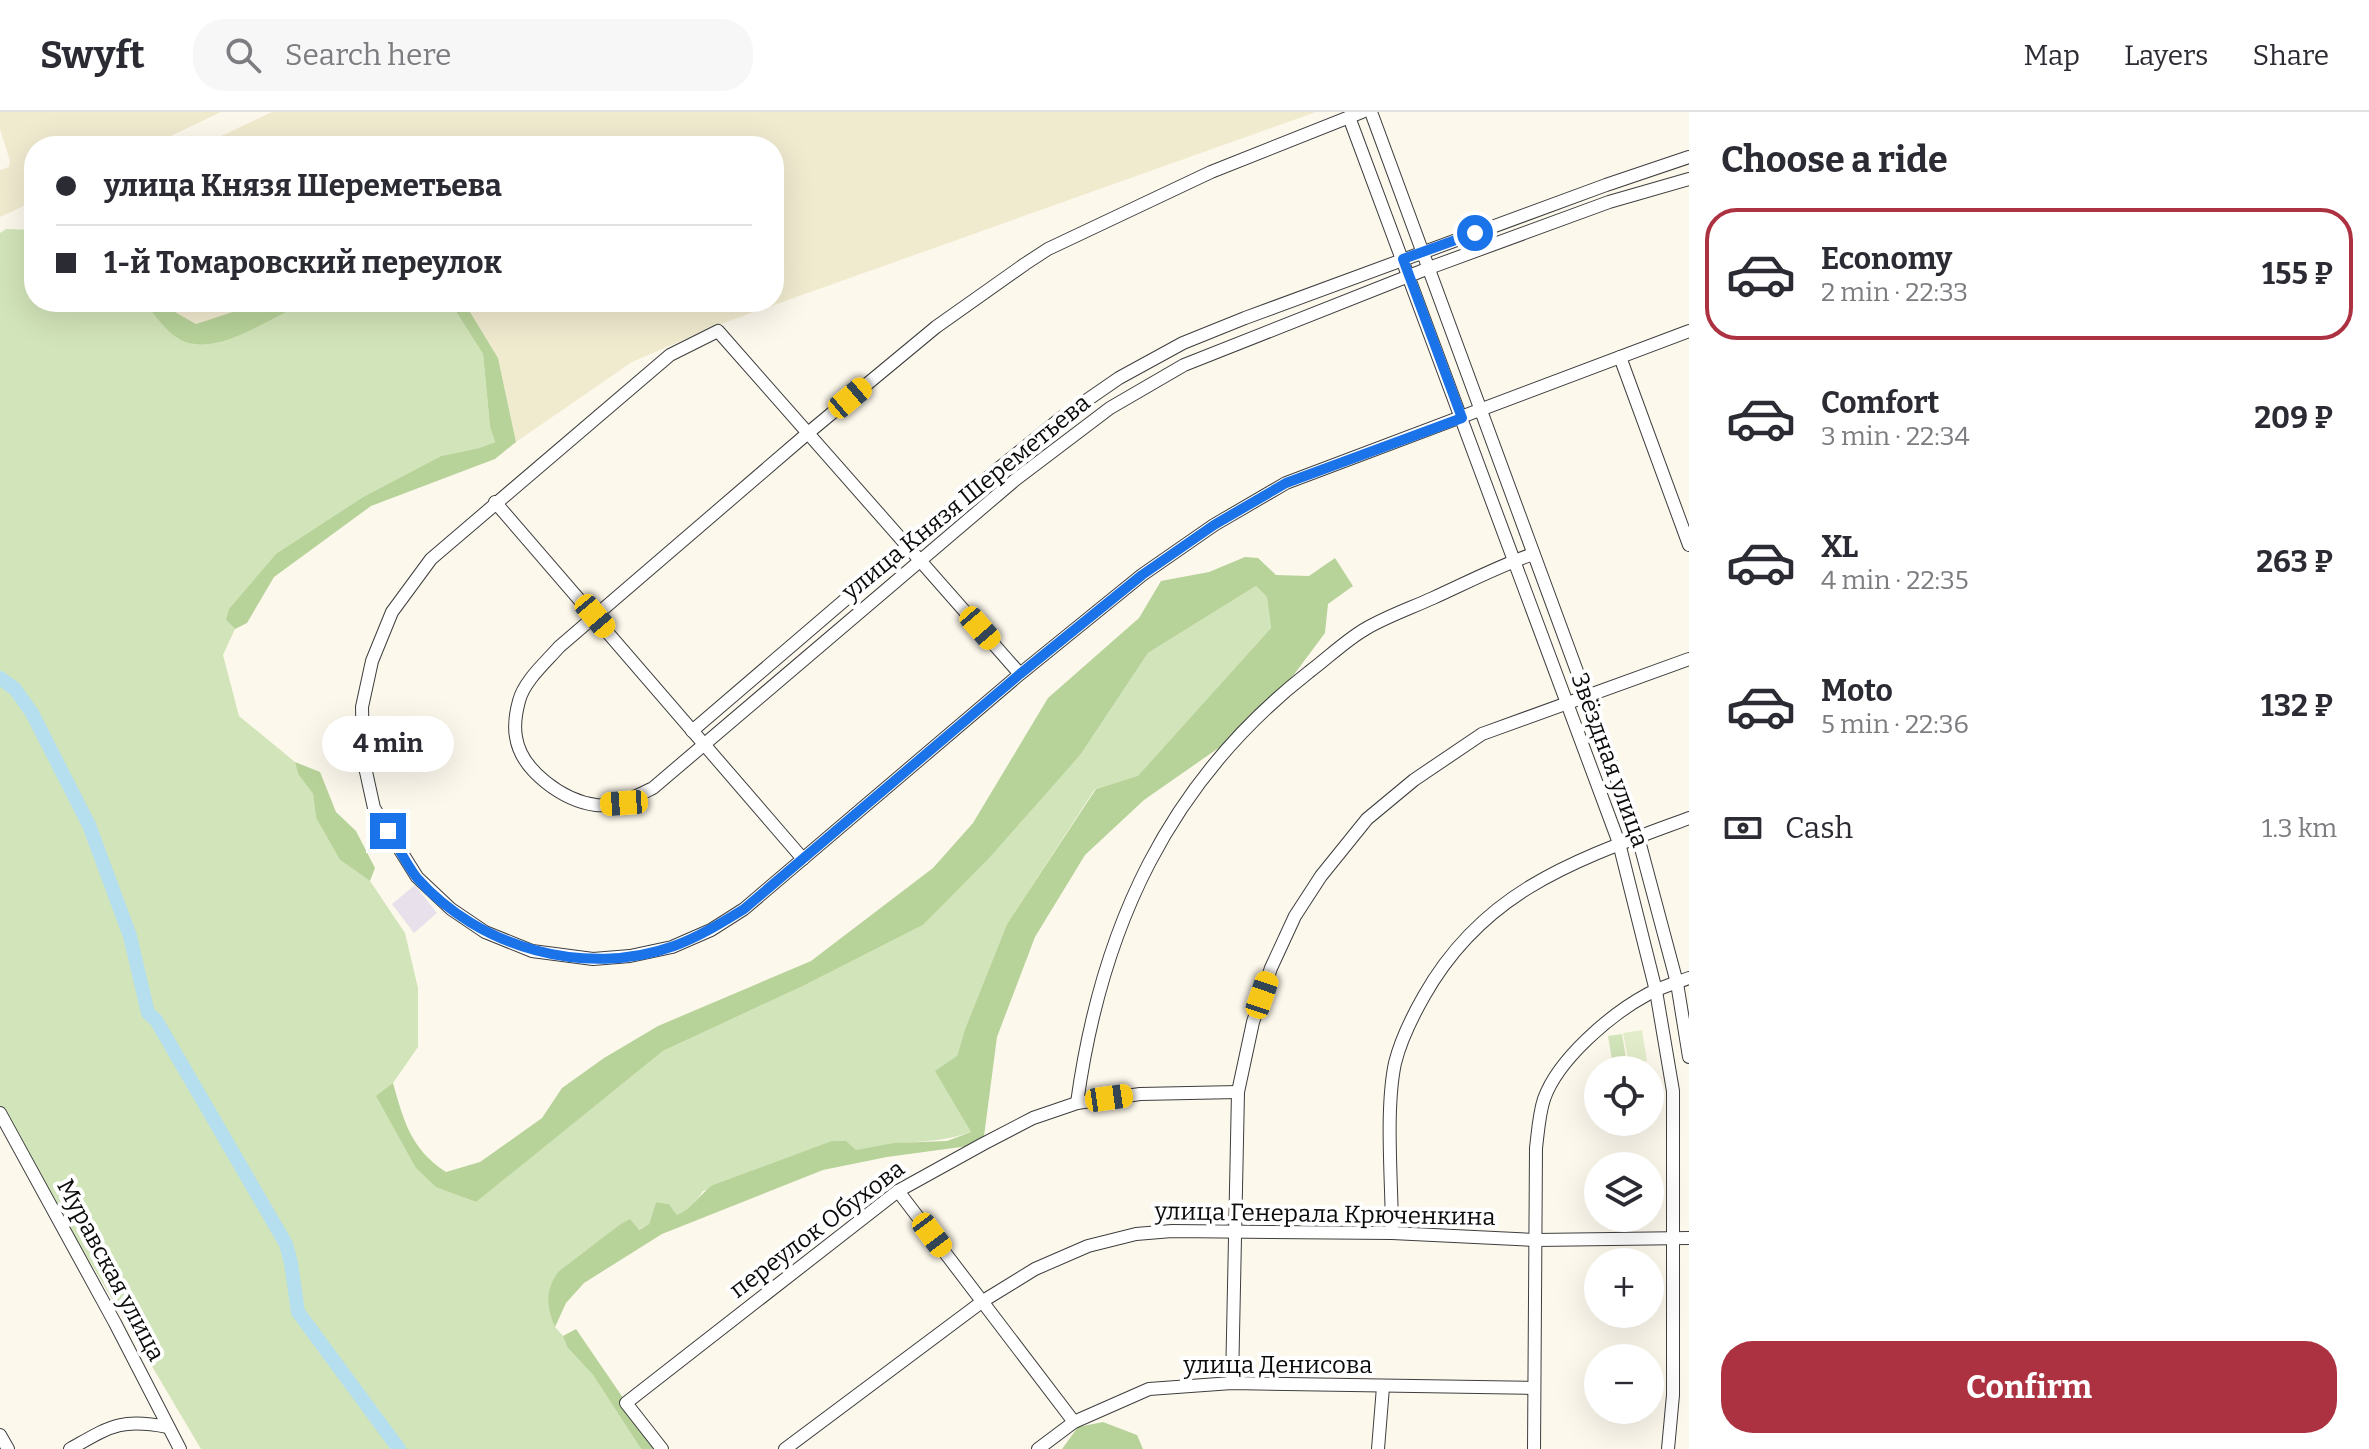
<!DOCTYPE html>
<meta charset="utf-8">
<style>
:root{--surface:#fff;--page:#f7f7f7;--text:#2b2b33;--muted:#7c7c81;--line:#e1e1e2;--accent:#ad3241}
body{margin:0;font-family:Bitter,serif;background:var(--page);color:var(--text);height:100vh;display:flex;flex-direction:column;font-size:30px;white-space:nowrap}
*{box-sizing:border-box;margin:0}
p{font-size:26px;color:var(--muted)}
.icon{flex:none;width:44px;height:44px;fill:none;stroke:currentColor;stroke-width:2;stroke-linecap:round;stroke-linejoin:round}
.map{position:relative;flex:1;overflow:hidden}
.sheet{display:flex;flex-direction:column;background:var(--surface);width:680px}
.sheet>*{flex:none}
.top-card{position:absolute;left:24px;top:24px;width:760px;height:176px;border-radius:32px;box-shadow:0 8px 32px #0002;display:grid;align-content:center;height:176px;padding:0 32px;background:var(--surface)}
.buttons{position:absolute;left:1584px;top:944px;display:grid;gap:16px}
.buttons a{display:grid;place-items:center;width:80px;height:80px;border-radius:50%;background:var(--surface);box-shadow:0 8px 32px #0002;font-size:40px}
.end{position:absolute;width:36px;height:36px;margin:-18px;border:10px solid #1a73e8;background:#fff;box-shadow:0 0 0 4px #fff}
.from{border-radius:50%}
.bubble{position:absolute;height:56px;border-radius:28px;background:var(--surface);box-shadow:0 8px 32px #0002;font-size:26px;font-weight:700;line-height:56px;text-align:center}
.car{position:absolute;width:24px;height:48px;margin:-24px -12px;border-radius:10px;box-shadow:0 0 6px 2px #0007;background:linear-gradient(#f5c518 24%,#345 0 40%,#f5c518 0 76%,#345 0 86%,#f5c518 0)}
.top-card b{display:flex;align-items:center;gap:28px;height:76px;font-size:30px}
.top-card b+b{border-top:2px solid var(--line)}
.top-card i{width:20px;height:20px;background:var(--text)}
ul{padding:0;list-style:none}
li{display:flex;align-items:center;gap:24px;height:132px;margin:0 16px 12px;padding:0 16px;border:4px solid transparent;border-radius:32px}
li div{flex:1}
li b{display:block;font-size:30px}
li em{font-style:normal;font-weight:700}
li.active{border-color:var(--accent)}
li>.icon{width:72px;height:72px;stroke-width:1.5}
h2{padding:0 32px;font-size:36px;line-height:96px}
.pay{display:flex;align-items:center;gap:20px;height:88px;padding:0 32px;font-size:30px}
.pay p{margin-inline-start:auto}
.button{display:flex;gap:16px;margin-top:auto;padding:16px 32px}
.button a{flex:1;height:92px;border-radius:32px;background:var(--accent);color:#fff;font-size:32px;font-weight:700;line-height:92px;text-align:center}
header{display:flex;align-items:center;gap:48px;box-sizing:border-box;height:112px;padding:0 40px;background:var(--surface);border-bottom:2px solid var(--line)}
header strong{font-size:38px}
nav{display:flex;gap:44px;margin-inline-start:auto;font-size:28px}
.search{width:560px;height:72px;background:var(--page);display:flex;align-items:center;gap:20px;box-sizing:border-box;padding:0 28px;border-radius:32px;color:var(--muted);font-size:30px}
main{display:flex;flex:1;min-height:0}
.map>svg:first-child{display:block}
</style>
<header>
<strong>Swyft</strong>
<div class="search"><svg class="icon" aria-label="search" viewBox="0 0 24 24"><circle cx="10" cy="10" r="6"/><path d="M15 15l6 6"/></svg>Search here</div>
<nav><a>Map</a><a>Layers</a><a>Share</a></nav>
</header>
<main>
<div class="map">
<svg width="1689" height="1337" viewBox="0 0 1689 1337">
<rect width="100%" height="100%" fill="#fdf8ec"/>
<polygon fill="#e8e0ea" points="415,773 437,801 414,821 392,792"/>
<g fill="#f0ebcf">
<polygon points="0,0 221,0 150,34 34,34 34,89 0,105 0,58 9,55 10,49 0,17"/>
<polygon points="272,0 1316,0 718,213 632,250 516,330 498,246 464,190 774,190 774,34 200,34"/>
<polygon points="170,190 263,190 196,212 175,200"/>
</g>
<g fill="#d2e4b9">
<path d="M6 117 34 118V190H144L178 227 309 190H447L453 195 483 242 490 315 495 330 479 336 441 344 363 385 277 441 226 508 235 517 223 543 239 604 295 650 298 662 313 682 316 706 340 748 370 769 405 821 418 876V935L393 971 377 985 449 1079 475 1090 663 939 803 874 923 813 1081 642 1148 541 1256 474 1267 485 1271 516 1138 665 1095 677 1007 812 965 917 957 944 955 991 971 1020C937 1032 909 1028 875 1035 817 1046 760 1064 703 1079L689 1099 677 1103 669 1092 656 1090 649 1112 638 1118 630 1108 619 1113 559 1159 555 1215 563 1224 567 1235 593 1263 641 1337H201L0 998V121Z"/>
<polygon points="1622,922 1627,952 1613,954 1608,924"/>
</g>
<g fill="#b8d39a">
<path d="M144 190H170L175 200 196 212 263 190H309C272 202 218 248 179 227 166 220 154 201 144 190Z"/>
<polygon points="447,190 464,190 498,246 516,330 495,347 371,394 274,465 247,511 235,517 226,508 229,497 277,441 363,385 441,344 479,336 495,330 490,315 483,242 453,195"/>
<path d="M1245 445 1258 446 1276 463 1309 464 1335 446 1353 474 1328 492 1325 521 1278 584 1240 621 1144 688 1085 743 1035 825 997 925 983 1032 887 1045 823 1058 662 1122 584 1171 566 1191 555 1215C546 1193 545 1178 559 1159L619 1113 630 1107 639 1118 649 1112 656 1090 669 1092 677 1103C693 1097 699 1082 713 1073L832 1029H846L856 1038 894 1031 947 1029 971 1020 935 959 957 944 965 917 1007 812 1096 677 1138 664 1271 516 1267 485 1256 474 1148 541 1081 642 990 745 923 813 803 874 663 939 476 1090 436 1075 416 1056 376 984 393 971C404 1010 411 1037 446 1060L480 1050 542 1006 562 976 604 946 658 914 811 849 933 756 973 711 1048 586 1139 506 1161 469 1209 460Z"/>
<polygon points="295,650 320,660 336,700 356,719 375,756 370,769 340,748 316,706 313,682 298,662"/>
<polygon points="576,1217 658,1337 641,1337 593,1263 567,1235 563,1224"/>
<polygon points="1103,1310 1137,1323 1143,1337 1062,1337 1078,1315"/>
</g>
<polygon fill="#e3ecca" points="1642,918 1647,949 1629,952 1623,921"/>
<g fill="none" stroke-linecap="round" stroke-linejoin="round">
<polyline stroke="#b5deef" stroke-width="14" points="0,566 15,577 32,601 89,713 130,824 148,901 156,908 286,1132 291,1151 298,1200 399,1337"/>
<defs>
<g id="minor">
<path d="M1362 0 1211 60 1048 137 1025 152 936 215 808 321 559 535C546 550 524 569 519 589 516 600 514 614 516 625 521 659 564 689 596 693 617 695 635 685 653 676L1015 368 1110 296 1184 253 1429 156 1609 90 1689 67"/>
<polyline points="1371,0 1638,725 1677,871 1689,945"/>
<polyline points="1349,5 1619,731 1656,879 1673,979 1673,1283 1668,1337"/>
<polyline points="1620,245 1689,433"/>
<polyline points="495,390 803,747"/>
<polyline points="1020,562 718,219 670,243 431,447 392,500 372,549 362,595 363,646 374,696 417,765 451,797 485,820 532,839 593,847 630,844 672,835 711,818 744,797 1020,562 1142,463 1214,413 1286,371 1689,219"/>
<polyline points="692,619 993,361 1061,306 1119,266 1183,231 1245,206 1606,73 1689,45"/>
<path d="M1077 991C1101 816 1168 670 1309 560 1328 546 1347 527 1367 516 1388 504 1411 496 1433 486 1466 471 1499 454 1533 442"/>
<polyline points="0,1001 115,1211 180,1337"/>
<polyline points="898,1079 1074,1310"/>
<path d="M1392 1121C1392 1071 1385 998 1395 951 1401 927 1412 905 1424 884 1485 776 1579 747 1689 706"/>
<polyline points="1232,1271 1238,980 1253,910 1271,856 1295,804 1321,764 1367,707 1414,668 1482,622 1689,547"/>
<polyline points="0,1323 8,1337"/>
<path d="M70 1337C111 1314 120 1306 168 1315"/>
<polyline points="662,1337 626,1291 898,1079 983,1032 1033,1006 1077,991 1140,982 1238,980"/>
<polyline points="785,1337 983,1189 1035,1157 1088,1134 1136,1122 1172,1119 1392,1121 1536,1128 1689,1126"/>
<polyline points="1038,1337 1074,1310 1149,1277 1232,1271 1534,1276"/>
<polyline points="1378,1337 1383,1275"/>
<path d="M1534 1337 1536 1036C1538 1020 1539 1002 1544 987 1558 947 1611 902 1648 882 1661 875 1675 871 1689 866"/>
</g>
</defs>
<use href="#minor" stroke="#3e3e3e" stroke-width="14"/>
<use href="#minor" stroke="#fff" stroke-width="12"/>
</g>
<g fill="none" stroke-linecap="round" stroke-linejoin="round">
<path stroke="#1a73e8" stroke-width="10" d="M388 719C398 734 406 752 417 766 479 836 585 866 674 834 699 825 721 811 744 797L1020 562 1142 463 1214 413 1286 371 1462 306 1403 147 1475 121"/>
</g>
<g text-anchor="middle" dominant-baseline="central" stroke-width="8" stroke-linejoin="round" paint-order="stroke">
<g font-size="24" fill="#0b0b0b" stroke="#fff">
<text transform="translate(966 385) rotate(-39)">улица Князя Шереметьева</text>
<text transform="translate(1610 648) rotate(70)">Звёздная улица</text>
<text transform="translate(1325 1102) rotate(1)">улица Генерала Крюченкина</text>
<text transform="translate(817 1117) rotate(-37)">переулок Обухова</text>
<text transform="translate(111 1158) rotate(62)">Муравская улица</text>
<text x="1278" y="1253">улица Денисова</text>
</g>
</g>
</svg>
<div class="buttons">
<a><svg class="icon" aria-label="locate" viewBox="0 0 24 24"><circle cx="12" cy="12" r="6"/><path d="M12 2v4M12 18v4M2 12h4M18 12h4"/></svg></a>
<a><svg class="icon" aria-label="layers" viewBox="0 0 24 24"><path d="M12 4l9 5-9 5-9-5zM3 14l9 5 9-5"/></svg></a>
<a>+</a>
<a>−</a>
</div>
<i class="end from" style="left:1475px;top:121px"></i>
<i class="end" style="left:388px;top:719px"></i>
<div class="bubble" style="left:322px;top:604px;width:132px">4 min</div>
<i class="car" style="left:850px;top:286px;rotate:50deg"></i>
<i class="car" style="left:595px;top:504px;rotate:140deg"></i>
<i class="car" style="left:980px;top:516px;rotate:139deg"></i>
<i class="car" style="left:624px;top:691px;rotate:266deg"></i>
<i class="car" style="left:1262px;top:883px;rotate:19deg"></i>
<i class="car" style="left:1109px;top:986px;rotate:82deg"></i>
<i class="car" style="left:932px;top:1123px;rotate:143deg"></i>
<div class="top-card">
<b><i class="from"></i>улица Князя Шереметьева</b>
<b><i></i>1-й Томаровский переулок</b>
</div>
</div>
<section class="sheet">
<h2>Choose a ride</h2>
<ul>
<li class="active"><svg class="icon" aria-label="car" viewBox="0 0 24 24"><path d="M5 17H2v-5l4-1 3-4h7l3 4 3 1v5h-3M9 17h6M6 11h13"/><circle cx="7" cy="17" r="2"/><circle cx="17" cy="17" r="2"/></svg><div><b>Economy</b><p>2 min · 22:33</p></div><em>155 ₽</em></li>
<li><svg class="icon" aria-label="car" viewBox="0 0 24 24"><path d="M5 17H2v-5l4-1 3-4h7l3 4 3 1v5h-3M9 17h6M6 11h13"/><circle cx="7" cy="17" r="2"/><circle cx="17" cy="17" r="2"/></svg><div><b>Comfort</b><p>3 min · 22:34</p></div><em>209 ₽</em></li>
<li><svg class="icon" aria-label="car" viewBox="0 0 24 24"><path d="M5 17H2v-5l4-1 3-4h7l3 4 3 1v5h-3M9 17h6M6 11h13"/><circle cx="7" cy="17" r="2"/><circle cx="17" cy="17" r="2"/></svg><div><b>XL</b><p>4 min · 22:35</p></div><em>263 ₽</em></li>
<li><svg class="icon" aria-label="car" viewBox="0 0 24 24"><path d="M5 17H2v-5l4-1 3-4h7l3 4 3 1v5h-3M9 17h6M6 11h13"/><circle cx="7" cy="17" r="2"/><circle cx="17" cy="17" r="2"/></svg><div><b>Moto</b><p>5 min · 22:36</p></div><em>132 ₽</em></li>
</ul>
<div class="pay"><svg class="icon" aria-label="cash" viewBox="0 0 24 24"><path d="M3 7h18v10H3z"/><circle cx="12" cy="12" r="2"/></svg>Cash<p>1.3 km</p></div>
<div class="button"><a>Confirm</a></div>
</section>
</main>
